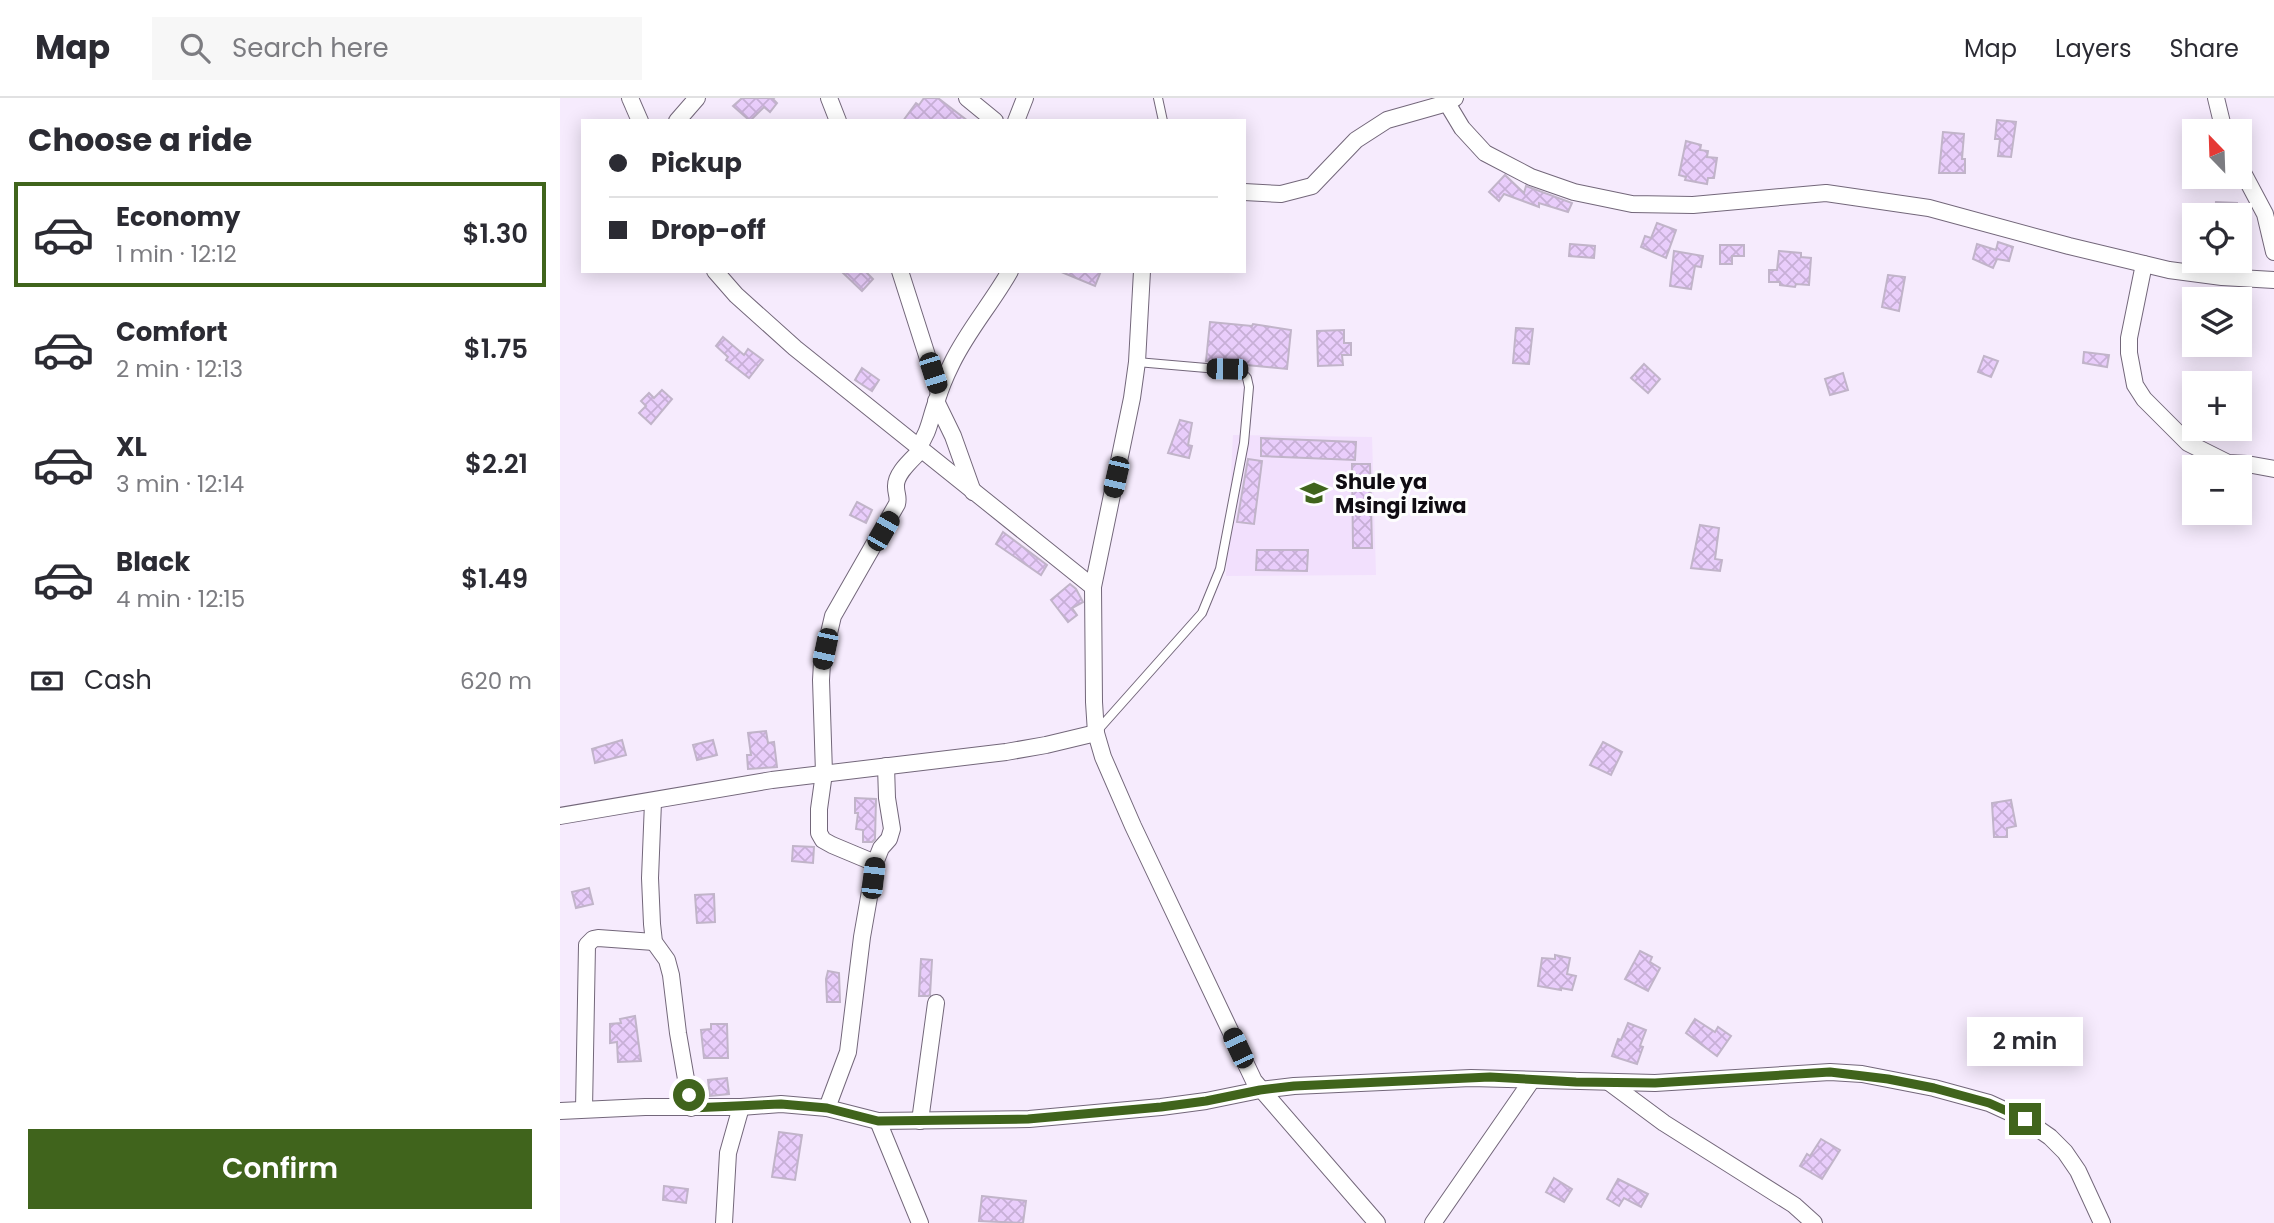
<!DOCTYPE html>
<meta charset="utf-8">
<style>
:root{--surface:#fff;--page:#f7f7f7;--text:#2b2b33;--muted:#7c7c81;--line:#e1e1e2;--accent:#40641c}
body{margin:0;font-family:Poppins,sans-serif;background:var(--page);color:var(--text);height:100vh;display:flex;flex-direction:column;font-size:26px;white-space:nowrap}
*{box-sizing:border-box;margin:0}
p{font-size:23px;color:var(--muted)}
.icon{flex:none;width:38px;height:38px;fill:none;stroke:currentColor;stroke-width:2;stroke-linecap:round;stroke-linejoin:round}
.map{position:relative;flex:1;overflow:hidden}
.side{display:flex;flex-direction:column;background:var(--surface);width:560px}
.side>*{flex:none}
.guide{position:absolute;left:21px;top:21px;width:665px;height:154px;border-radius:0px;box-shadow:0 4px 18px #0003;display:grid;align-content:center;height:154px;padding:0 28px;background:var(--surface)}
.needle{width:46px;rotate:337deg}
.fabs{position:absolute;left:1622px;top:21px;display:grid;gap:14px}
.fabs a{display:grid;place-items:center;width:70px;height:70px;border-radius:0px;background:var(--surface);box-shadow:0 4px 18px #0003;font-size:35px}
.end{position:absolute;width:32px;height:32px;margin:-16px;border:9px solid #40641c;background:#fff;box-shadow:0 0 0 4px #fff}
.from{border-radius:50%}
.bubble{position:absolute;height:49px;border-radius:0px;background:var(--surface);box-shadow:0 4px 18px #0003;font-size:23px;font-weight:600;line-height:49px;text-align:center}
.car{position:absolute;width:21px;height:42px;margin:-21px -10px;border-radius:9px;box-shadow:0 0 5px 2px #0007;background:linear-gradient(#222 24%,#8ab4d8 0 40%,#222 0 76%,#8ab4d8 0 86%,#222 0)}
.guide b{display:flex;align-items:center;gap:24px;height:66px;font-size:26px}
.guide b+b{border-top:2px solid var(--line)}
.guide i{width:18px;height:18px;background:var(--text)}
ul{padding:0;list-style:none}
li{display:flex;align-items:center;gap:21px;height:105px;margin:0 14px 10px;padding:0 14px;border:4px solid transparent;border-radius:0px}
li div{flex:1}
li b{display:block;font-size:26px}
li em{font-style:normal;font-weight:600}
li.selected{border-color:var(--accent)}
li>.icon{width:63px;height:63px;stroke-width:1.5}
h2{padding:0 28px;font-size:32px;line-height:84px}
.pay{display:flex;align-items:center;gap:18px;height:77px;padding:0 28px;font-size:26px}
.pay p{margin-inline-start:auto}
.action{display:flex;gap:14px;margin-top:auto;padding:14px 28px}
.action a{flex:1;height:80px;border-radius:0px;background:var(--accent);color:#fff;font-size:28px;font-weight:600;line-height:80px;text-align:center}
header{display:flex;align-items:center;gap:42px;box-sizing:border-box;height:98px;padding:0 35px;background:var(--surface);border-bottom:2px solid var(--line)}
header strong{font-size:33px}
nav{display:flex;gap:38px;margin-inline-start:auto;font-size:24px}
.search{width:490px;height:63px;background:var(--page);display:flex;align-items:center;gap:18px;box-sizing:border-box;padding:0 24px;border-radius:0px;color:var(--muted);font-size:26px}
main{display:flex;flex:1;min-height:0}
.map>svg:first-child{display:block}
</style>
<header>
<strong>Map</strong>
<div class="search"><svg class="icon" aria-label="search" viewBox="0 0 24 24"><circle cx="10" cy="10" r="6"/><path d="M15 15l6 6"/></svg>Search here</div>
<nav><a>Map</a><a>Layers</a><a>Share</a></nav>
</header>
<main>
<section class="side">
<h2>Choose a ride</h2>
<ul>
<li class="selected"><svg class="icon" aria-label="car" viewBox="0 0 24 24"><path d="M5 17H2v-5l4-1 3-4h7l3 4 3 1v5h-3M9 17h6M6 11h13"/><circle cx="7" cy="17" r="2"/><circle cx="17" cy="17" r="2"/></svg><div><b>Economy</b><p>1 min · 12:12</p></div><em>$1.30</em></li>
<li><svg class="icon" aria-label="car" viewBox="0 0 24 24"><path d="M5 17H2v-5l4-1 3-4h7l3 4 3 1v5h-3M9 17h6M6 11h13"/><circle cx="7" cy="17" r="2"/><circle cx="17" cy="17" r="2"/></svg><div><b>Comfort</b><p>2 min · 12:13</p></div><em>$1.75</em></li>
<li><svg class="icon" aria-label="car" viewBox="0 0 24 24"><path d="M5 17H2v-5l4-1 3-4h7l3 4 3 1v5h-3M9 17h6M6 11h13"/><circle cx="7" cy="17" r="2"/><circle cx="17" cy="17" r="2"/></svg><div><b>XL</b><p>3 min · 12:14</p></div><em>$2.21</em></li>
<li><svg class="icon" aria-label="car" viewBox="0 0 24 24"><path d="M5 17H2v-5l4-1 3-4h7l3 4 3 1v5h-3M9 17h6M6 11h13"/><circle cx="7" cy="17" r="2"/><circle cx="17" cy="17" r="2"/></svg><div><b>Black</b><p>4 min · 12:15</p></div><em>$1.49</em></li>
</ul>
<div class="pay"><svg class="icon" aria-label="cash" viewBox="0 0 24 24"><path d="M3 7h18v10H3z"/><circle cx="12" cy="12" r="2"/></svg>Cash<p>620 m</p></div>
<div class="action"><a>Confirm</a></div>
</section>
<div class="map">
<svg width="1714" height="1125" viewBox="0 0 1714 1125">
<defs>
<pattern id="building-cross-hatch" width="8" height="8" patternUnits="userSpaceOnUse" patternTransform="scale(1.75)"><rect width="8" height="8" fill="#e9cdfb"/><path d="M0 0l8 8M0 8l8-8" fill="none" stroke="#c7afd6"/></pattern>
</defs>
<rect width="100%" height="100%" fill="#f6ebfd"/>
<polygon fill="#f2e0fd" points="673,337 812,339 816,477 666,478"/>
<g fill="url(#building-cross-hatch)" stroke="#c1b4c9" stroke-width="2">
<polygon points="182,0 214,0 213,1 217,5 210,14 204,9 190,23 173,8"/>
<polygon points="364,0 378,0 408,23 343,23 356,5 359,7"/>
<polygon points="1437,22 1456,24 1451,59 1438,58 1440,41 1435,41"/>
<polygon points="1383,34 1404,36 1402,61 1405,61 1405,75 1379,75"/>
<polygon points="1126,43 1141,47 1140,52 1148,53 1147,59 1157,60 1154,80 1148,80 1147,86 1125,82 1126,79 1119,77"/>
<polygon points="945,77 964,95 966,88 1012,105 1008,114 979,105 979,109 944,96 939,103 929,94"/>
<polygon points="1656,104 1677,105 1677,117 1655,117"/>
<polygon points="1097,125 1116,132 1106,160 1081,149 1085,138 1091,140"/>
<polygon points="1438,144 1453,149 1449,163 1437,161 1433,170 1413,161 1417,146 1436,152"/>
<polygon points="1010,146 1035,148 1034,160 1009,158"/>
<polygon points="1160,147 1184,147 1184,158 1172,158 1172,166 1160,166"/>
<polygon points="1114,153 1143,158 1141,169 1135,168 1131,191 1110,188"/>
<polygon points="1219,153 1241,155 1241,159 1251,160 1249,187 1236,186 1235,189 1220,187 1220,184 1209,184 1209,172 1217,172"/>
<polygon points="281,173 305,173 313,181 302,193"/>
<polygon points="499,173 541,173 535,188"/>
<polygon points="1328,177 1345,179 1339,213 1322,209"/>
<polygon points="650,224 692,228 693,226 731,232 727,271 646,263"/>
<polygon points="956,230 973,231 969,266 953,265"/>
<polygon points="784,232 784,245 791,245 791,257 782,257 783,267 758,268 757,233"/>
<polygon points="163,239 184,257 188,251 203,262 189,280 166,262 168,259 156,248"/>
<polygon points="1524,254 1549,257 1547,269 1523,265"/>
<polygon points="1424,258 1438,263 1431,279 1418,274"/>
<polygon points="1084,266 1100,281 1088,295 1071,280"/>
<polygon points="302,270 319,282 312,293 295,282"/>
<polygon points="1283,275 1288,292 1270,297 1265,281"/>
<polygon points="102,292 112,301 91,326 79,315 86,308 81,303 89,295 94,300"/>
<polygon points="620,322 632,325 628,347 632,348 629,360 608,355"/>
<polygon points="701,340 796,344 795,362 701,358"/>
<polygon points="688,361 702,363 694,426 677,424"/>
<polygon points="792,366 810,366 812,450 793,450"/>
<polygon points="297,404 312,412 306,425 290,417"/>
<polygon points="1140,427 1159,430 1155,461 1162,462 1160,473 1131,470"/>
<polygon points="443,434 487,467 481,477 436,446"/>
<polygon points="697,452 748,452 747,473 696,472"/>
<polygon points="510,486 516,491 523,504 512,510 517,517 508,524 491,502"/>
<polygon points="206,633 208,645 214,644 217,669 188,671 187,657 191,657 188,635"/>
<polygon points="62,642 66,657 35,665 32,651"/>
<polygon points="153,642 157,657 137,662 133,647"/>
<polygon points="1043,644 1062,654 1051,677 1030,667"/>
<polygon points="295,700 316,701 315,741 312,744 303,744 303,732 296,731 298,715 295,715"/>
<polygon points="1451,702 1456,728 1447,730 1447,739 1434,739 1432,705"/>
<polygon points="233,748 254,749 253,765 232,763"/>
<polygon points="29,790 33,806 16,810 12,794"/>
<polygon points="154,796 155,824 137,825 135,797"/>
<polygon points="1080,853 1092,859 1090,864 1100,870 1088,893 1065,881"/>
<polygon points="995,857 1010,860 1007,876 1016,878 1012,892 1001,890 1001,892 978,888 982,860 995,861"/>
<polygon points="361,861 372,862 370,897 368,898 359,898"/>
<polygon points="268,873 279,875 280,904 267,904 266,881"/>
<polygon points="75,918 81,963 58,964 57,944 50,945 50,926 61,925 60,921"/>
<polygon points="1135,921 1155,934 1158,929 1171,938 1157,958 1126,935"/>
<polygon points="1068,925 1086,932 1080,948 1083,949 1077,966 1052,958 1058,941 1061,942"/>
<polygon points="151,926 167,926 168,960 144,960 141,932 151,931"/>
<polygon points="167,980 169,996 150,998 148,982"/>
<polygon points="219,1034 242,1037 235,1082 212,1079"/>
<polygon points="1261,1041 1280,1052 1262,1081 1240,1068 1247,1056 1250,1058"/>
<polygon points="994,1080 1012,1091 1004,1104 986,1094"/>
<polygon points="1058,1081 1088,1096 1081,1109 1064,1100 1059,1108 1047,1101"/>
<polygon points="104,1088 128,1091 126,1105 103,1102"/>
<polygon points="422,1098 466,1103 463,1125 419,1123"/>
</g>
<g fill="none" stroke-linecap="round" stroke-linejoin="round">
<defs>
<g id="lane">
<polyline points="598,0 603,23"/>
<polyline points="538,632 642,515 660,471 684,345 689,289 687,280 681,273 577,264"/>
</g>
<g id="street">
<polyline points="70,0 80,23"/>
<polyline points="269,0 278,23"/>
<polyline points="407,0 435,23"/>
<polyline points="1656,0 1664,33"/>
<polyline points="887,5 902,30 925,55 971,79 1014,94 1072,106 1133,107 1266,95 1369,110 1509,148 1609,172 1662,179 1714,182"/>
<polyline points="117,23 137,0"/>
<polyline points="456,23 465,0"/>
<polyline points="1680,69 1705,116 1714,154"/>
<polyline points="684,94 721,96 752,88 796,42 827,22 887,5 895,0"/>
<polyline points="1584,166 1569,240 1569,255 1575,287 1584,301 1628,345 1668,365 1687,366 1714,371"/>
<polyline points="155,173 176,197 235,250 533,489"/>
<polyline points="340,173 379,295"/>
<polyline points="582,173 577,264 572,300 533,489 534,604 536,635 543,659 573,728 694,983 817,1125"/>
<polyline points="376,303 393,338 413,394"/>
<path d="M358 349C369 335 370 321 376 305 380 291 386 277 392 265 408 232 432 205 450 173"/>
<polyline points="93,704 90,780 92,826 94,844 107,862 111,877 118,935 131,1010"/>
<polyline points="0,718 212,682 446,654 486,647 536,635"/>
<path d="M315 765 272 747 263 742 259 735V711L264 675 261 582 262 565 273 518 337 406C339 399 336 396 336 389 335 375 353 361 361 352"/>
<polyline points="1050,985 1104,1025 1234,1107 1254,1125"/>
<polyline points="267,1010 288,954 302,839 315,765 321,750 329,741 332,731 327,700 326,668"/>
<polyline points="24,1011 27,847 33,841 38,840 94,844"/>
<polyline points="0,1013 85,1009 181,1009 221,1006 267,1010 318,1023 469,1021 601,1009 646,1003 700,992 734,988 911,980 1095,985 1270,974 1302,976 1374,990 1429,1005 1464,1021 1490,1039 1505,1054 1518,1073 1542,1125"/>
<polyline points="318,1023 360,1125"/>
<polyline points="360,1023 376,905"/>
<polyline points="164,1125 168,1055 181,1009"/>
<polyline points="873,1125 972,982"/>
</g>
</defs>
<use href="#lane" stroke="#73677a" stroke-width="10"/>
<use href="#street" stroke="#73677a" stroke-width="18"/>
<use href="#lane" stroke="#fff" stroke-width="8"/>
<use href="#street" stroke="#fff" stroke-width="16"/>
</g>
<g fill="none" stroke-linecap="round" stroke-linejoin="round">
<polyline stroke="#40641c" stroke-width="9" points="129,997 131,1010 221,1006 267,1010 318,1023 468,1021 601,1009 646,1003 700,992 734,988 930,979 1016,984 1095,985 1270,974 1328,981 1374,990 1429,1005 1465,1021"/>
</g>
<defs>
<symbol id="school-bare" viewBox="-9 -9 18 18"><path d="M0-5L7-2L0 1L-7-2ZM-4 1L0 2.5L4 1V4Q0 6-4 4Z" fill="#40641c" stroke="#fdfdfd" stroke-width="2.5" paint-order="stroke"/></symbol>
</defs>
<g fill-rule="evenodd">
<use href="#school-bare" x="735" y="376" width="38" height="38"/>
</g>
<g text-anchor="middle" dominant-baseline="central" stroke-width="6" stroke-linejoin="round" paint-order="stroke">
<g font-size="21" font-weight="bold" fill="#100c13" stroke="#fdfdfd" text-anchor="start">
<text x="775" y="383">Shule ya<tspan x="775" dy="24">Msingi Iziwa</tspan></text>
</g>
</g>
</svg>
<div class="fabs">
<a><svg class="needle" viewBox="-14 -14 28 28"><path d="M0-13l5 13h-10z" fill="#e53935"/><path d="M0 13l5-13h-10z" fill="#7c7c81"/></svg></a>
<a><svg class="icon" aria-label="locate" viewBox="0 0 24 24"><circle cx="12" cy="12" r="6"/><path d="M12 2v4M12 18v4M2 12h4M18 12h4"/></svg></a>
<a><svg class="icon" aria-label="layers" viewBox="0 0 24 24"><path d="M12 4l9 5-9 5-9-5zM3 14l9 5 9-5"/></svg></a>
<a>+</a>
<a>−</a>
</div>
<i class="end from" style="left:129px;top:997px"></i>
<i class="end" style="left:1465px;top:1021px"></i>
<div class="bubble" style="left:1407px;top:919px;width:116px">2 min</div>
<i class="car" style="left:667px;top:271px;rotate:271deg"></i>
<i class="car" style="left:373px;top:275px;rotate:162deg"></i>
<i class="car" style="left:556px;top:379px;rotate:193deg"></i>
<i class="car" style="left:323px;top:433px;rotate:30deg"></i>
<i class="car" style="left:265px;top:551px;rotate:192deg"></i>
<i class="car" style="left:313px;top:780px;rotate:7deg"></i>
<i class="car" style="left:678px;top:950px;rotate:335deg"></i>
<div class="guide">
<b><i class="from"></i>Pickup</b>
<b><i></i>Drop-off</b>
</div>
</div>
</main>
